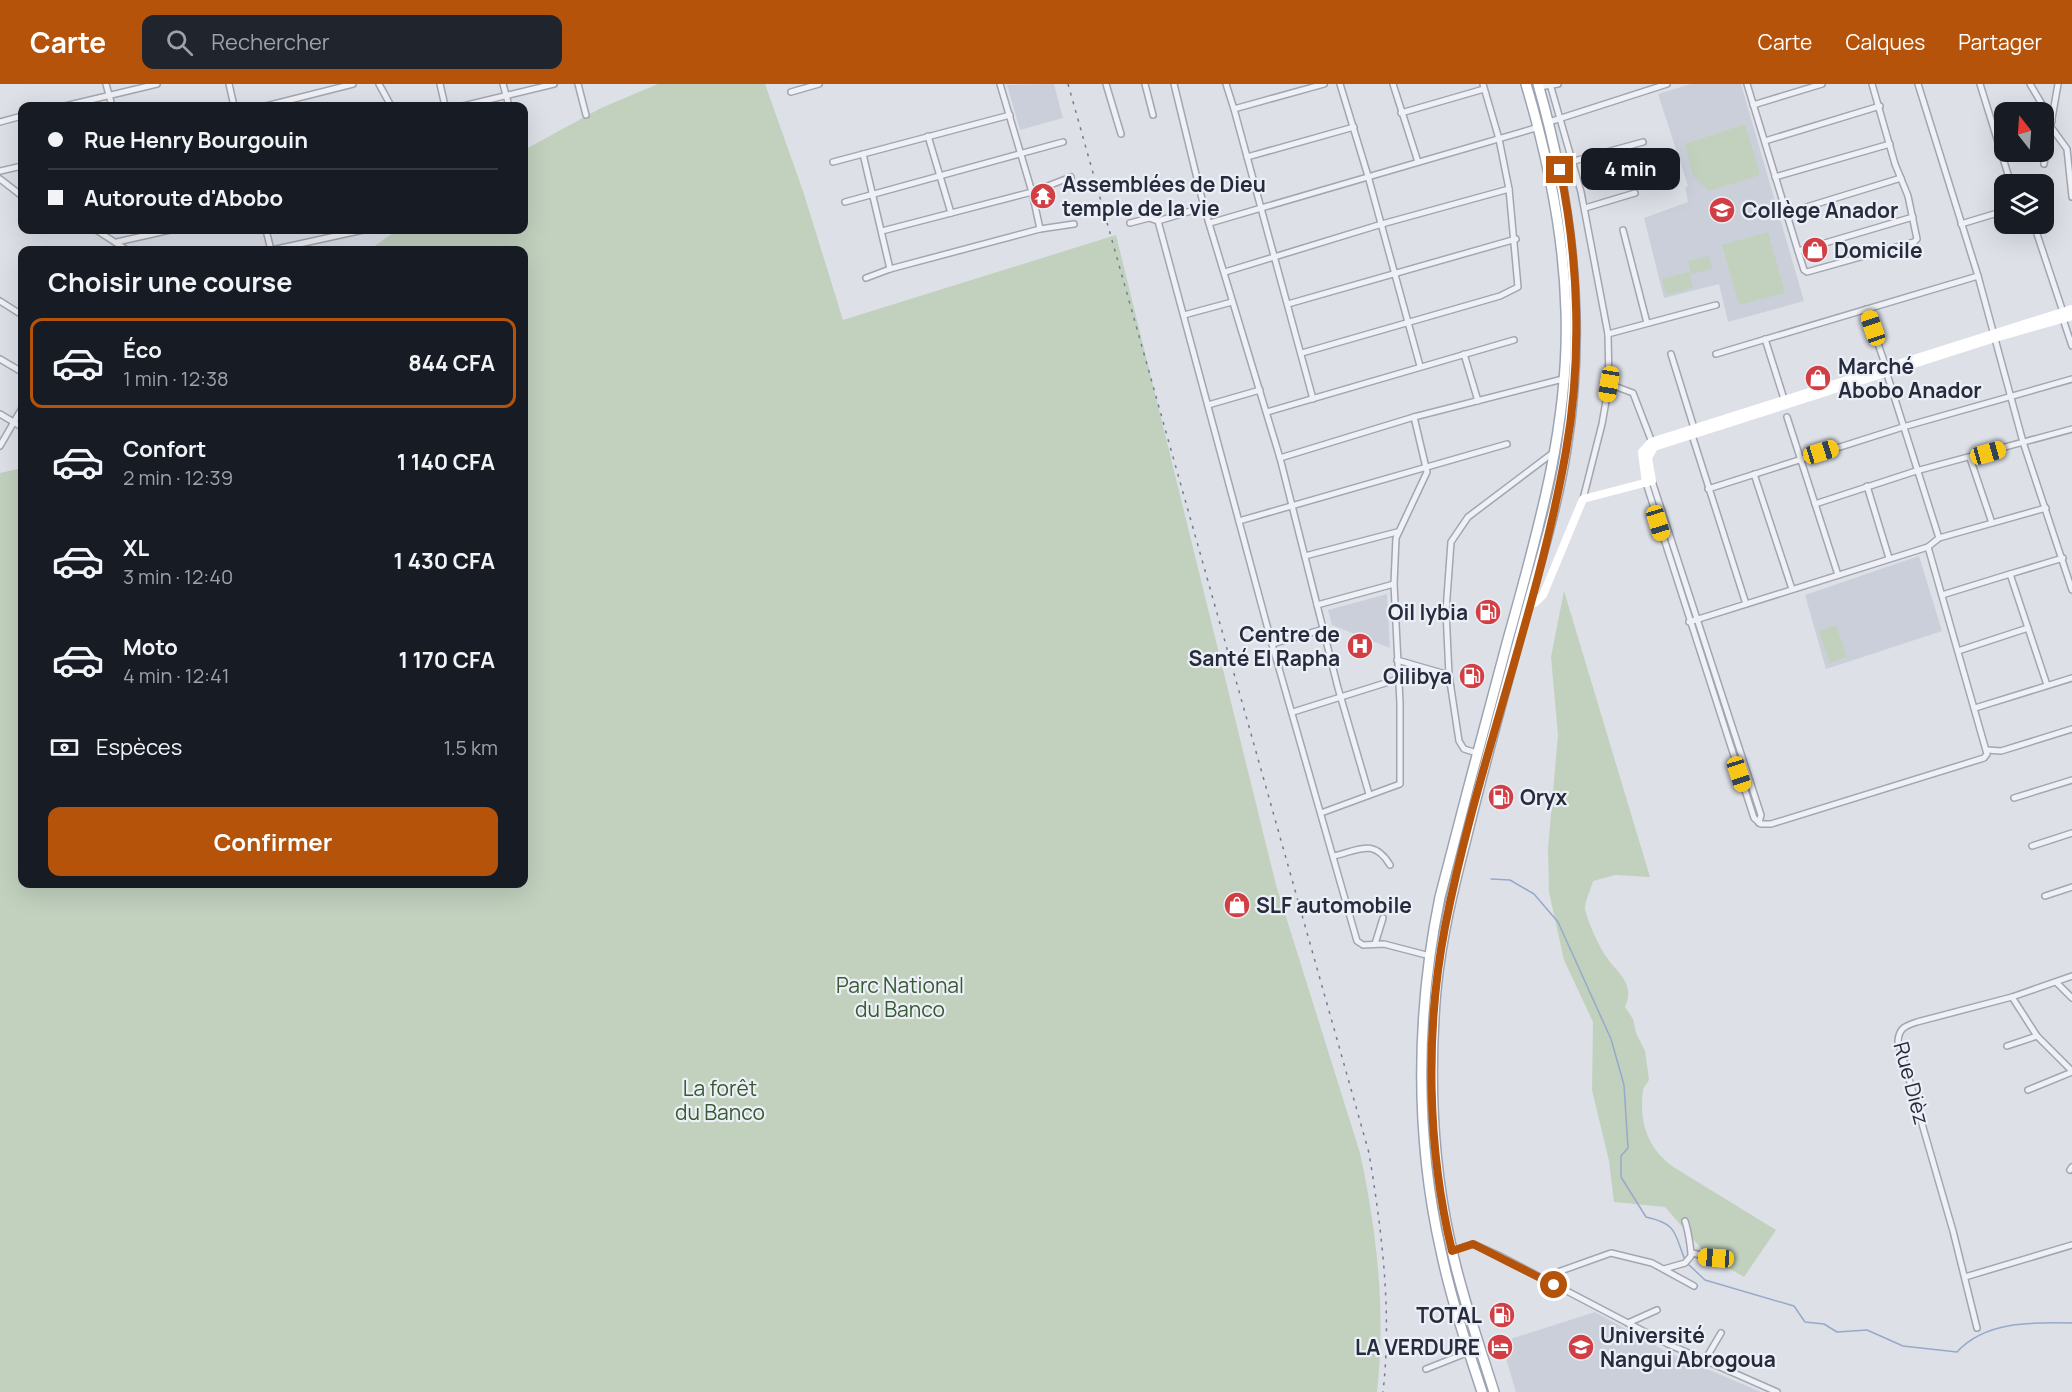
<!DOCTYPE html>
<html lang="fr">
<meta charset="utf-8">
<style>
:root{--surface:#171b24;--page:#20242c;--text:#f1f3f6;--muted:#9ea1a6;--line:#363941;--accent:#b45309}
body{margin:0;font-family:Manrope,sans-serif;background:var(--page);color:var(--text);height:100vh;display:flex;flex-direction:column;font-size:22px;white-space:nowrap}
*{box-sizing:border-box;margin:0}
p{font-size:20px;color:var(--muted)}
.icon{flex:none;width:33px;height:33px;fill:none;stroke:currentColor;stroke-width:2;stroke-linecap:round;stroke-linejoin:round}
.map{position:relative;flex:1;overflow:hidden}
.drawer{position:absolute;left:18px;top:162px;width:510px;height:642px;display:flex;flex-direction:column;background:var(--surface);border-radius:12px;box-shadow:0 6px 24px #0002}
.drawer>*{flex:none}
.hud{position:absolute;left:18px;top:18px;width:510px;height:132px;border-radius:12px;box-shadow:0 6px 24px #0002;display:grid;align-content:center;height:132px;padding:0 30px;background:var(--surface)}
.needle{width:39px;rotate:343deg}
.tools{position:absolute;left:1994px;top:18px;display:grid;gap:12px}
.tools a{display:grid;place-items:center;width:60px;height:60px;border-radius:12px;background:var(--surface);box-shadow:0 6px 24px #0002;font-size:30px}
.end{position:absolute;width:27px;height:27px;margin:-14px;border:8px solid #b45309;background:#fff;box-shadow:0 0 0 3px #fff}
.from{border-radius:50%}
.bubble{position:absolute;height:42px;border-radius:12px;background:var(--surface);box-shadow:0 6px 24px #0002;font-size:20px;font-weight:700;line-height:42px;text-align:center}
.car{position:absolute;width:18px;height:36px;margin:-18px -9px;border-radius:8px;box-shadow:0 0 4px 2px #0007;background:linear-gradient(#f5c518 24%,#345 0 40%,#f5c518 0 76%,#345 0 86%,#f5c518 0)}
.hud b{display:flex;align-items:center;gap:21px;height:57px;font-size:22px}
.hud b+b{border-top:2px solid var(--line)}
.hud i{width:15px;height:15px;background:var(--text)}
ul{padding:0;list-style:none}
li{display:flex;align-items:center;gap:18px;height:90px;margin:0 12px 9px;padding:0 18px;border:3px solid transparent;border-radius:12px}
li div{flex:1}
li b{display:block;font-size:22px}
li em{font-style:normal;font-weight:700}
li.active{border-color:var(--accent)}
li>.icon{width:54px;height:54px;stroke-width:1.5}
h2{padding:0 30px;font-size:27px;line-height:72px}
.pay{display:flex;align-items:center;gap:15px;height:66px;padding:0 30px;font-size:22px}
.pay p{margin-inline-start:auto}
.action{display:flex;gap:12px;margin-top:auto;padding:12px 30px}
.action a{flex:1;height:69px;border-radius:12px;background:var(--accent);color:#fff;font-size:24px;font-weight:700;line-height:69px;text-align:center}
header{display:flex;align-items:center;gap:36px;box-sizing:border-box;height:84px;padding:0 30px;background:var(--accent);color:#fff}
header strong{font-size:28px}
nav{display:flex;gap:33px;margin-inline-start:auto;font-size:21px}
.search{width:420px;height:54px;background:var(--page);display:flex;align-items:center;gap:15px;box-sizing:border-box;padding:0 21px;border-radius:12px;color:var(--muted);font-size:22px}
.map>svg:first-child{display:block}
</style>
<header>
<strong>Carte</strong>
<div class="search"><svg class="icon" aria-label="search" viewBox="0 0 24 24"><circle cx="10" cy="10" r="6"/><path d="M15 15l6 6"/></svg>Rechercher</div>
<nav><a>Carte</a><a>Calques</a><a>Partager</a></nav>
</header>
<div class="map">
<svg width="2072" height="1308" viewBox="0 0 2072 1308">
<rect width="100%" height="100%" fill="#dde0e7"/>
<g fill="#cbcfd9">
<polygon points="1054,0 1063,34 1020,46 1007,1"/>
<polygon points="1691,0 1741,0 1804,217 1728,238 1719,200 1664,214 1644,134 1688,118 1685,103 1688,102 1658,10"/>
<polygon points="1919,472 1942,547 1826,585 1805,511"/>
<polygon points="1387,510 1390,564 1332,541 1328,526"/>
<polygon points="1595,1228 1669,1269 1761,1308 1516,1308 1501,1258"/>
</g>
<g fill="#c1d1be">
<path d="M658 0H765L803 107 843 236 1116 151 1276 801 1360 1069C1377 1147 1386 1229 1377 1308H0V389L22 384V800H524V166H369L397 146H524V66L601 24Z"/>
<polygon points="1745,40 1760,91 1709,107 1693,92 1685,60"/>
<polygon points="1768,148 1785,209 1739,221 1722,161"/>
<polygon points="1709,172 1712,185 1691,190 1688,177"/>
<polygon points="1689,188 1693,204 1666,211 1662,195"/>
<path d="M1564 507 1650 793 1615 791 1593 797C1591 805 1585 817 1585 824 1586 835 1601 867 1608 875 1620 892 1635 900 1625 923L1633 935 1636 949 1645 967 1649 995C1648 1000 1644 1001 1643 1006 1639 1038 1647 1065 1675 1084L1776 1146 1744 1193 1708 1172 1665 1123 1614 1118 1609 1077 1592 1006 1593 938 1564 876 1549 808 1548 765 1558 651 1551 573Z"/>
<polygon points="1836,541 1847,573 1830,579 1819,547"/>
</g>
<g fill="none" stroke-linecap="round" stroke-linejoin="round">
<g stroke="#97a9c9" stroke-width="1.5">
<path d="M1491 795 1510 796 1534 810 1558 838 1611 955 1624 1001 1628 1064 1621 1072V1093L1646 1133C1678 1140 1674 1149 1685 1176"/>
<path d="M1688 1180 1705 1196 1794 1222 1805 1238 1824 1240 1837 1248 1867 1246 1903 1262 1957 1268C1985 1237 2033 1238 2072 1239"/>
</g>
<defs>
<g id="minor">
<polyline points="106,0 112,22"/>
<polyline points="229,0 234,22"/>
<polyline points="379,0 391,22"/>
<polyline points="440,0 445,22"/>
<polyline points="503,0 509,22"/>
<polyline points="578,0 586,31"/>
<polyline points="1106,0 1121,50"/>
<polyline points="1145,0 1153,31"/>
<polyline points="1174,0 1204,123 1280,374 1338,604 1369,710"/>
<polyline points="1226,0 1234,25"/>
<polyline points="1340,0 1368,92 1420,282"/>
<polyline points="1393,0 1418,78"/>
<polyline points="1550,0 1581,108 1608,250 1609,300 1602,340 1583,415"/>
<polyline points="1747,0 1798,167 1804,186 1807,188 1914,158 1917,155 1908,112 1895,80 1872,0"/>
<polyline points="1918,0 1978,192 2023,358 2072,506"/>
<polyline points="1980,0 2011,100"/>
<polyline points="2030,0 2052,37"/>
<polyline points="1539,3 1558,0"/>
<polyline points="791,8 819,0"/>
<polyline points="1753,21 1822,0"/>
<polyline points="65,22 157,0"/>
<polyline points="266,22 353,0"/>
<polyline points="463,22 554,0"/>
<polyline points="1401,29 1484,5"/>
<polyline points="0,38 22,32"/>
<polyline points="1549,38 1667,0"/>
<polyline points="2051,43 2067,65 2072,113"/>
<polyline points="928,52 951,129"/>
<polyline points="1765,57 1880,22"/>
<polyline points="863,70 890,185"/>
<polyline points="1247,73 1354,43"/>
<polyline points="1574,77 1643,58"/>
<polyline points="833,78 1010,31"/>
<polyline points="2044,80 2058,0"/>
<polyline points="0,87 22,82"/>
<polyline points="1775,93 1890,60"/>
<polyline points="0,95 22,112"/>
<polyline points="845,118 1063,58"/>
<polyline points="1585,124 1635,109"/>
<polyline points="1787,129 1901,94"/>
<polyline points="1158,137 1272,560 1357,857 1363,861 1384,860 1430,872"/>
<polyline points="1130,139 1149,134 1158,137 1204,123"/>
<polyline points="1210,139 1539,43"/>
<polyline points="1961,140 2004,127"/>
<polyline points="2035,144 2063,228"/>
<polyline points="1040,145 1074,140"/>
<polyline points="96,146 127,166"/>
<polyline points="266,146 271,166"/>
<polyline points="1623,146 1647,239"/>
<polyline points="882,147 1032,108 1071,93"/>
<polyline points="117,158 170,146"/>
<polyline points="272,166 363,146"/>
<polyline points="1798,167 1913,133"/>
<polyline points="1225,188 1382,140 1509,105"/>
<polyline points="866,194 890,185 1040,145 1032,108 1000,0"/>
<polyline points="0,217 22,231"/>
<polyline points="1288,220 1516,155"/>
<polyline points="1866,225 1886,283"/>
<polyline points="1184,231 1232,218"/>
<polyline points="2063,235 2072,262"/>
<polyline points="1608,250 1716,221"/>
<polyline points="1765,255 1784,315"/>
<polyline points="1302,269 1500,212 1518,203 1509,105 1499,55 1483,0"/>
<polyline points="1464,270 1478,317"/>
<polyline points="1671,270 1694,344"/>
<polyline points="1716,270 1978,192"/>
<polyline points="0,275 22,288"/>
<polyline points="1887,290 1939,454"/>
<polyline points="1609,300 1633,309 1653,361"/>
<polyline points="1313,315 1234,25 1324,0"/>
<polyline points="1208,321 1260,306"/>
<polyline points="1267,328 1514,256"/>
<polyline points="0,330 22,343"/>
<polyline points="1787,333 1838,491"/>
<polyline points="1692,351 1746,520"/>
<polyline points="0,362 22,324"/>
<polyline points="1280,374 1414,333 1563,295"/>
<polyline points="1970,374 1992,439"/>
<polyline points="1754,390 1792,505"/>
<polyline points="1652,397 1761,731 1759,739"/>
<polyline points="1646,399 1754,734 1761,740 1771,740 1984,674 1987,670 1928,463 1689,538"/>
<polyline points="1867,402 1889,474"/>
<polyline points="1708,405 1903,343 2072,295"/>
<polyline points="1815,420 1916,387 2072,345"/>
<polyline points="1239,437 1507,360"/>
<polyline points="1928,463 1939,454 2046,424"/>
<polyline points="1305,472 1397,448"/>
<polyline points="1942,511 2010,490"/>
<polyline points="1317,521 1394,500"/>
<polyline points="1272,560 1324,545"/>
<polyline points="1958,567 2028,544"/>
<polyline points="1397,576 1449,591"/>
<polyline points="2047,601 2010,490 2063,474"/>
<polyline points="1975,624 2072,594"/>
<polyline points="1293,628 1398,595"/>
<polyline points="1987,666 2001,667 2072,645"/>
<polyline points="1477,669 1464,665 1459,657 1449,591 1446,527 1451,458 1468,433 1554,368"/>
<polyline points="2014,714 2072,696"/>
<polyline points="1321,729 1400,700 1400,619 1394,500 1396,454 1427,388 1414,333"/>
<polyline points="2032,762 2072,749"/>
<path d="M1334 772C1359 766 1374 754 1390 781"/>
<polyline points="2045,812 2072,803"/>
<polyline points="1375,860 1383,834"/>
<polyline points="2057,899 2072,914"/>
<polyline points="2012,913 2037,952 2072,987"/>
<polyline points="2007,962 2037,952"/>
<polyline points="2028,1006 2072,988"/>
<polyline points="2070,1086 2072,1083"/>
<polyline points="1452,1167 1473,1160 1500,1172 1668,1260 1777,1308"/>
<polyline points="1692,1169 1728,1177"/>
<path d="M1664 1185 1685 1179 1691 1172C1691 1164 1688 1146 1685 1137"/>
<polyline points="1965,1193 2072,1161"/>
<polyline points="1541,1194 1611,1169 1652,1179 1694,1202"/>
<polyline points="1628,1239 1657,1226"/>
<path d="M1977 1244 1953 1147 1898 957C1899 944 1905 942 1917 938L2012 913 2072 892"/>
<polyline points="1705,1276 1721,1249"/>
<polyline points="1426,1285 1469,1268"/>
</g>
<g id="primary">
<path d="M1482 1308C1467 1262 1451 1215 1441 1167 1415 1052 1416 929 1440 813 1462 728 1484 644 1507 559 1537 451 1570 340 1566 227 1564 149 1548 74 1526 0"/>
<path d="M1494 1308C1478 1257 1460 1206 1449 1153 1432 1074 1429 987 1436 906 1441 855 1453 805 1466 755 1485 677 1507 599 1528 521 1542 470 1558 418 1566 365 1586 242 1572 119 1538 0"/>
</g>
</defs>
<use href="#minor" stroke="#a2a6b1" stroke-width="8"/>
<use href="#primary" stroke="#9ca3b3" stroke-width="12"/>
<use href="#minor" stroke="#f0f1f6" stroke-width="5"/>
<g stroke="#fff" stroke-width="8">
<polyline points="1646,399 1642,368 1651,358 2072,225"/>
<polyline points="1529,520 1535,519 1543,511 1583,415 1652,397 1648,374 1654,363 1995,254 2072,232"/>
</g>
<use href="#primary" stroke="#fff" stroke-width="9"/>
<path stroke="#767d91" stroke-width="1.5" stroke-dasharray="3 6" stroke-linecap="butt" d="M1068 0 1369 1069C1382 1148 1392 1228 1383 1308"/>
</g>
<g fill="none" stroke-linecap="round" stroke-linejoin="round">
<path stroke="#b45309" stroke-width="8" d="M1554 1201 1473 1160 1452 1167C1427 1064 1425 947 1445 843 1476 683 1538 527 1566 367 1582 276 1579 176 1560 86"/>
</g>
<defs>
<symbol id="temple-disc" viewBox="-11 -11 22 22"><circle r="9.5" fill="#d13e43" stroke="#eceff5"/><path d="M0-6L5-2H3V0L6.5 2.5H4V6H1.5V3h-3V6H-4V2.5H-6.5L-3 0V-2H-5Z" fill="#fff"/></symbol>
<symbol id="school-disc" viewBox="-11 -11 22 22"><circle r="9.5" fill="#d13e43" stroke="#eceff5"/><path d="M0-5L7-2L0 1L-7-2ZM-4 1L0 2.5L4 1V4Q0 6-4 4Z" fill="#fff"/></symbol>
<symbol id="shop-disc" viewBox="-11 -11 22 22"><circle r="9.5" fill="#d13e43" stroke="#eceff5"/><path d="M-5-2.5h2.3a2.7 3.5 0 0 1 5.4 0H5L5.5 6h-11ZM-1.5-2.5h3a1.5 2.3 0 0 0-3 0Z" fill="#fff"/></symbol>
<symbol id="fuel-disc" viewBox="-11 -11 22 22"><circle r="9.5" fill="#d13e43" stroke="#eceff5"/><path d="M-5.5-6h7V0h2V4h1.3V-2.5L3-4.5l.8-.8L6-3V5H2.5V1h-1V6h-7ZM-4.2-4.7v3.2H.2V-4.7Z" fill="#fff"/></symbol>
<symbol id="hospital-disc" viewBox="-11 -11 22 22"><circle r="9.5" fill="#d13e43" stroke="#eceff5"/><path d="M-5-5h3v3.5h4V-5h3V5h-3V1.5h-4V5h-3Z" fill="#fff"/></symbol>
<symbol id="hotel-disc" viewBox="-11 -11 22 22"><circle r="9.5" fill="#d13e43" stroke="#eceff5"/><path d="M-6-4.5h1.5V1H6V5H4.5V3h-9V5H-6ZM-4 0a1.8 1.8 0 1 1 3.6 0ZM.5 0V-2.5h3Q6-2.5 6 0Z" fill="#fff"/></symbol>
<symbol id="university-disc" viewBox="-11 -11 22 22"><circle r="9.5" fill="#d13e43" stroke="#eceff5"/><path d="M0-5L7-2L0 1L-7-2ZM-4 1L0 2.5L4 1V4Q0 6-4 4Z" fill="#fff"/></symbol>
</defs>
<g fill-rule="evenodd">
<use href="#temple-disc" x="1028" y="97" width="30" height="30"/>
<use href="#school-disc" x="1707" y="111" width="30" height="30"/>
<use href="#shop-disc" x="1800" y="151" width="30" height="30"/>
<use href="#shop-disc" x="1803" y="279" width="30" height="30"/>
<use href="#fuel-disc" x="1473" y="513" width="30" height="30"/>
<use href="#hospital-disc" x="1345" y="547" width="30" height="30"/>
<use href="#fuel-disc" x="1457" y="577" width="30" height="30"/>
<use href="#fuel-disc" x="1486" y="698" width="30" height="30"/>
<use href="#shop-disc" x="1222" y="806" width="30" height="30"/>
<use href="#fuel-disc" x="1487" y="1216" width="30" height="30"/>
<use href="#hotel-disc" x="1485" y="1248" width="30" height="30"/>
<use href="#university-disc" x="1566" y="1248" width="30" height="30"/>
</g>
<g text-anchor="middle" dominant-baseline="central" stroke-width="4.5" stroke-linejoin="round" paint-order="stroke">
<g font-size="21" font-weight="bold" fill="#262c3e" stroke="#eceff5" text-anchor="start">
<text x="1062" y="100">Assemblées de Dieu<tspan x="1062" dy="24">temple de la vie</tspan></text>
<text x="1742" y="126">Collège Anador</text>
<text x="1834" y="166">Domicile</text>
<text x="1838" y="282">Marché<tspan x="1838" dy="24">Abobo Anador</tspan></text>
<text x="1468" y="528" text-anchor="end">Oil lybia</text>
<text x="1340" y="550" text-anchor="end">Centre de<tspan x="1340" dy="24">Santé El Rapha</tspan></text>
<text x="1452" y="592" text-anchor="end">Oilibya</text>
<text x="1520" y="713">Oryx</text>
<text x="1256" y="821">SLF automobile</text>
<text x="1482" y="1231" text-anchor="end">TOTAL</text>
<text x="1600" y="1251">Université<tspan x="1600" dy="24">Nangui Abrogoua</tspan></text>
<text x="1480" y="1263" text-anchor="end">LA VERDURE</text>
</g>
<g font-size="21" fill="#365a33" stroke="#eceff5">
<text x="900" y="901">Parc National<tspan x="900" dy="24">du Banco</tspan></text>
<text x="720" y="1004">La forêt<tspan x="720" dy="24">du Banco</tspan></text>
</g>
<g font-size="21" fill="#262c3e" stroke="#eceff5">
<text transform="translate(1912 999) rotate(75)">Rue Dièz</text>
</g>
</g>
</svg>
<div class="tools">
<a><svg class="needle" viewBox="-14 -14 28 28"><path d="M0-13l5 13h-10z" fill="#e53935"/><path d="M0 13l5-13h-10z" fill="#9ea1a6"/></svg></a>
<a><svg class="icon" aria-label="layers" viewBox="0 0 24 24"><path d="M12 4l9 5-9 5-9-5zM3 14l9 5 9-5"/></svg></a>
</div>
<i class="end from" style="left:1554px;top:1201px"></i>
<i class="end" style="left:1560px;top:86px"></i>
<div class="bubble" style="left:1581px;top:64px;width:99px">4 min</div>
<i class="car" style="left:1873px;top:244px;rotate:341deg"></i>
<i class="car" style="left:1609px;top:300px;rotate:189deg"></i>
<i class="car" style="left:1821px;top:368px;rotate:73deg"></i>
<i class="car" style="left:1988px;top:369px;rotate:74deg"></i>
<i class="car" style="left:1658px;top:439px;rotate:163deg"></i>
<i class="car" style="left:1739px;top:690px;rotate:162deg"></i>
<i class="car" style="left:1716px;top:1174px;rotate:274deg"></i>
<div class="hud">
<b><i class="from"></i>Rue Henry Bourgouin</b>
<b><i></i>Autoroute d'Abobo</b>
</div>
<section class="drawer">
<h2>Choisir une course</h2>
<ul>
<li class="active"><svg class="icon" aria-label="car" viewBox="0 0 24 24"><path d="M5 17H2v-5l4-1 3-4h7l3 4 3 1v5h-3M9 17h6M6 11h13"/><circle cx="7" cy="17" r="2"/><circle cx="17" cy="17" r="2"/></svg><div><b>Éco</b><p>1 min · 12:38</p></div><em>844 CFA</em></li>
<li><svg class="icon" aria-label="car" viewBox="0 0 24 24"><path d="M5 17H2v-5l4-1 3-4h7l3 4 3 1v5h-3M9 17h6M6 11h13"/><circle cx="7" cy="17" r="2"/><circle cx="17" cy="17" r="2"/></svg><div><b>Confort</b><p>2 min · 12:39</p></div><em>1 140 CFA</em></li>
<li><svg class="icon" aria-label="car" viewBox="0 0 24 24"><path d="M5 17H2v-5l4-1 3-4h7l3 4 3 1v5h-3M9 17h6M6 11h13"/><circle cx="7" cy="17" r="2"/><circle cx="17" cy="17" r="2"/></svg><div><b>XL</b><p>3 min · 12:40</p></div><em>1 430 CFA</em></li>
<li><svg class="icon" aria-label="car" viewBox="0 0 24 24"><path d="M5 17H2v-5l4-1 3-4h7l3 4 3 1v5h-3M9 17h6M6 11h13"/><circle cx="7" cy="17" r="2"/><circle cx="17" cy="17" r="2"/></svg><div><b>Moto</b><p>4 min · 12:41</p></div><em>1 170 CFA</em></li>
</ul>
<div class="pay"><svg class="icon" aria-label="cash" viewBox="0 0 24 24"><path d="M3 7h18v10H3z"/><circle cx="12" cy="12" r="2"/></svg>Espèces<p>1.5 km</p></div>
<div class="action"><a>Confirmer</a></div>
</section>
</div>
